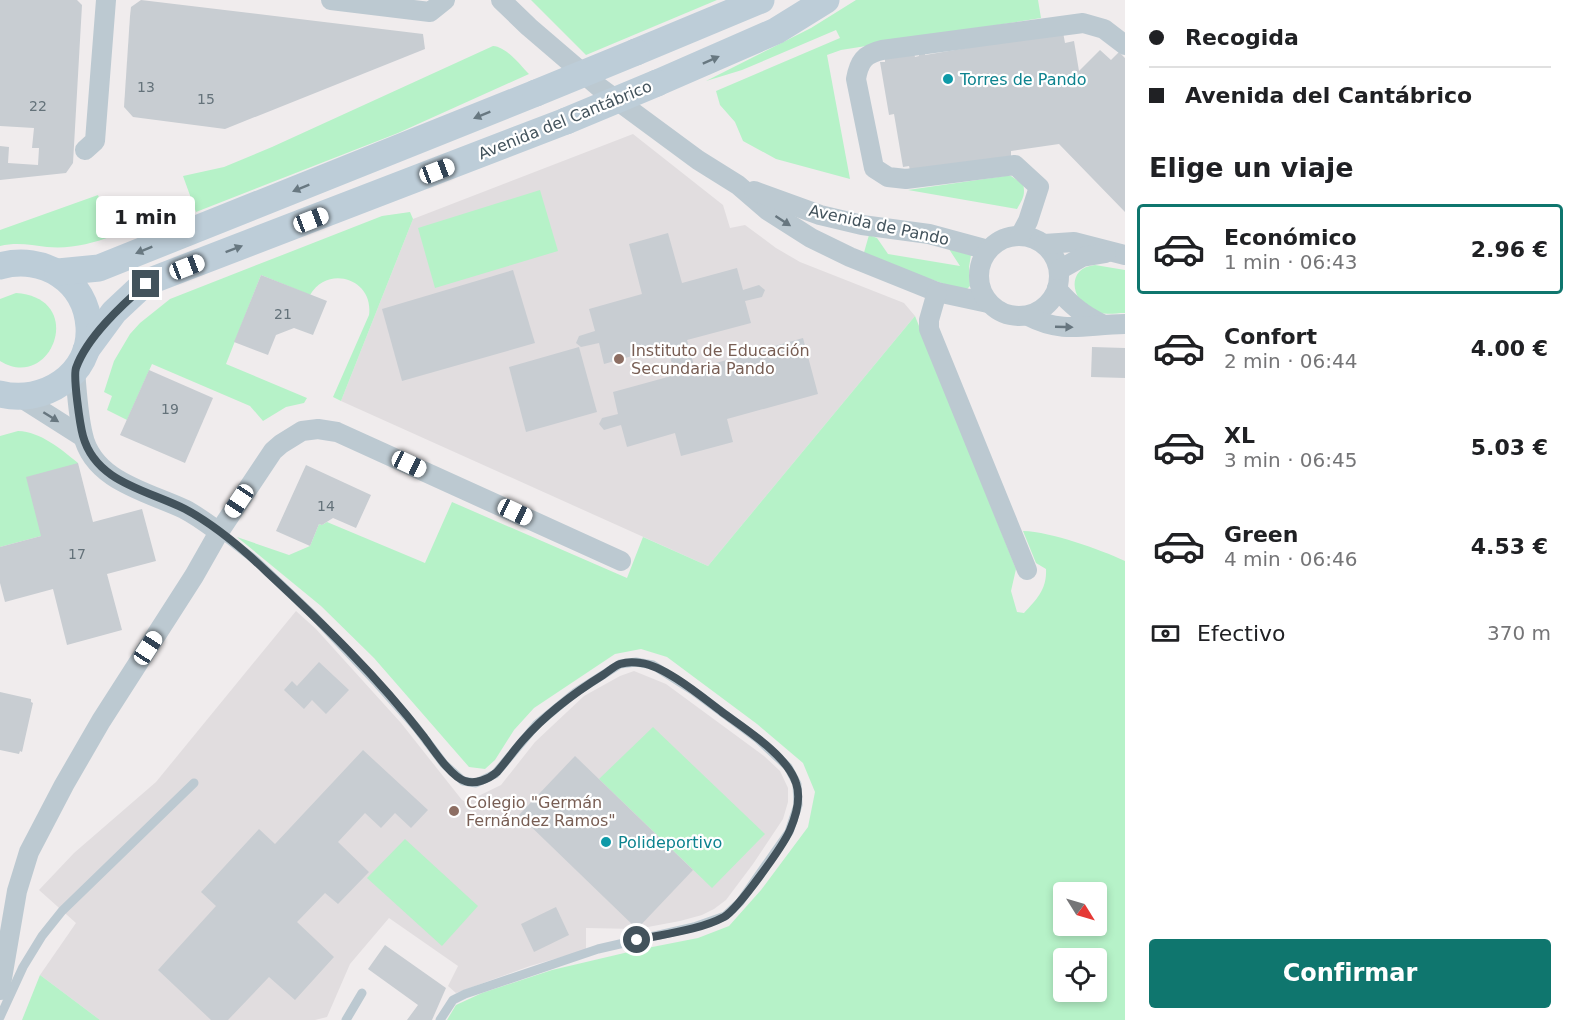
<!DOCTYPE html>
<html lang="es">
<meta charset="utf-8">
<style>
:root{--surface:#fff;--page:#f2f2f2;--text:#202124;--muted:#757577;--line:#e0e0e0;--accent:#0f766e}
body{margin:0;font-family:"DejaVu Sans",sans-serif;background:var(--page);color:var(--text);height:100vh;display:flex;flex-direction:column;font-size:22px;white-space:nowrap}
*{box-sizing:border-box;margin:0}
p{font-size:20px;color:var(--muted)}
.icon{flex:none;width:33px;height:33px;fill:none;stroke:currentColor;stroke-width:2;stroke-linecap:round;stroke-linejoin:round}
.map{position:relative;flex:1;overflow:hidden}
.panel{display:flex;flex-direction:column;background:var(--surface);width:450px}
.panel>*{flex:none}
.hud{display:grid;align-content:center;height:132px;padding:0 24px;background:var(--surface)}
.needle{width:39px;rotate:127deg}
.controls{position:absolute;left:1053px;top:882px;display:grid;gap:12px}
.controls a{display:grid;place-items:center;width:54px;height:54px;border-radius:6px;background:var(--surface);box-shadow:0 3px 9px #0003;font-size:30px}
.end{position:absolute;width:27px;height:27px;margin:-14px;border:8px solid #43535c;background:#fff;box-shadow:0 0 0 3px #fff}
.from{border-radius:50%}
.bubble{position:absolute;height:42px;border-radius:6px;background:var(--surface);box-shadow:0 3px 9px #0003;font-size:20px;font-weight:600;line-height:42px;text-align:center}
.car{position:absolute;width:18px;height:36px;margin:-18px -9px;border-radius:8px;box-shadow:0 0 4px 2px #0007;background:linear-gradient(#fff 24%,#345 0 40%,#fff 0 76%,#345 0 86%,#fff 0)}
.hud b{display:flex;align-items:center;gap:21px;height:57px;font-size:22px}
.hud b+b{border-top:2px solid var(--line)}
.hud i{width:15px;height:15px;background:var(--text)}
ul{padding:0;list-style:none}
li{display:flex;align-items:center;gap:18px;height:90px;margin:0 12px 9px;padding:0 12px;border:3px solid transparent;border-radius:6px}
li div{flex:1}
li b{display:block;font-size:22px}
li em{font-style:normal;font-weight:600}
li.on{border-color:var(--accent)}
li>.icon{width:54px;height:54px;stroke-width:1.5}
h2{padding:0 24px;font-size:27px;line-height:72px}
.pay{display:flex;align-items:center;gap:15px;height:66px;padding:0 24px;font-size:22px}
.pay p{margin-inline-start:auto}
.cta{display:flex;gap:12px;margin-top:auto;padding:12px 24px}
.cta a{flex:1;height:69px;border-radius:6px;background:var(--accent);color:#fff;font-size:24px;font-weight:600;line-height:69px;text-align:center}
main{display:flex;flex:1;min-height:0}
.map>svg:first-child{display:block}
</style>
<main>
<div class="map">
<svg width="1125" height="1020" viewBox="0 0 1125 1020">
<rect width="100%" height="100%" fill="#f0eced"/>
<g fill="#e1dddf">
<polygon points="633,134 723,205 730,228 745,225 776,248 800,262 904,303 915,316 708,566 341,401 413,219"/>
<polygon points="296,611 316,629 401,723 462,800 466,802 501,785 535,742 584,696 620,676 634,671 666,684 764,756 780,771 788,788 788,802 783,819 753,864 726,900 714,909 702,915 680,921 637,929 586,928 586,950 530,966 456,993 448,986 458,966 389,918 350,964 327,1017 315,1020 100,1020 40,975 76,923 39,890 74,853 156,782"/>
</g>
<g fill="#b6f2c8" fill-rule="evenodd">
<polygon points="531,0 717,0 586,55"/>
<polygon points="856,0 1038,0 1041,18 841,50 827,55 850,179 776,159 743,141 735,122 720,105 716,91 840,38 836,30 742,70 706,81 811,28"/>
<path d="M493 46C507 47 520 65 529 74L398 133 196 212 183 176 224 167 272 147Z"/>
<path d="M1005 176H1011L1023 184C1026 195 1022 200 1017 209L908 190Z"/>
<polygon points="540,190 558,251 435,288 418,228"/>
<path d="M98 195 112 236C91 244 71 249 47 247 31 245 17 242 0 246V230Z"/>
<path d="M410 212 413 219 341 401 333 397 369 315C374 279 328 264 310 295L261 275 226 364 307 398 304 403 286 407 263 421 250 406 152 364 127 420 107 410 112 396 104 392 114 361 130 334 140 323 170 299 382 216Z"/>
<polygon points="869,235 877,238 888,254 960,266 949,249 971,255 969,267 970,286 965,291 863,256"/>
<path d="M1095 265 1125 270V313C1114 313 1101 316 1091 310 1071 299 1066 268 1095 265Z"/>
<path d="M16 293C88 298 51 393 0 361V299Z"/>
<path d="M915 316 1016 569 1011 591 1017 612 1024 613C1037 599 1047 589 1046 569L1036 563 1023 531C1052 532 1099 549 1125 561V1020H447L456 1005 482 993 552 970 637 950 698 938 729 926 761 890 808 827 815 792 803 763 757 724 667 657 641 649 615 654 534 708 514 730 495 760 485 769 469 767 374 658 321 606 237 537 289 555 310 546 319 524 322 525 327 522 425 563 452 502 627 578 643 537 708 566ZM1064 892H1096V926H1064ZM1064 958H1096V992H1064Z"/>
<path d="M18 431C41 432 61 449 78 463L41 536 0 547V436Z"/>
<polygon points="653,727 765,834 712,888 599,779"/>
<polygon points="405,839 478,906 442,946 367,878"/>
<polygon points="40,975 100,1020 22,1020"/>
</g>
<g fill="#c8cdd2">
<polygon points="0,0 77,0 82,5 73,163 66,173 0,180 0,146 9,147 8,163 38,165 39,148 32,148 34,128 0,126"/>
<polygon points="141,0 423,34 425,49 225,129 133,117 124,107 130,16 131,7"/>
<polygon points="1063,32 1065,43 1074,41 1079,71 1100,50 1111,60 1119,52 1125,58 1125,212 1059,144 1011,151 1011,156 910,170 909,166 903,167 894,114 889,115 880,62 885,62 885,57 914,53 915,57 919,56 919,52 925,52 925,55"/>
<polygon points="668,233 682,283 737,268 743,290 759,285 765,290 762,297 745,301 751,323 687,340 695,369 803,338 818,394 727,419 733,442 681,456 675,433 627,447 621,425 604,430 599,424 602,418 618,414 613,392 675,375 667,346 604,364 599,343 581,347 576,343 579,336 595,331 589,309 642,294 629,244"/>
<polygon points="513,270 535,343 402,381 382,309"/>
<polygon points="261,275 327,301 313,335 294,328 276,335 268,355 234,342"/>
<polygon points="579,347 597,412 526,432 509,367"/>
<polygon points="1092,347 1125,348 1125,378 1091,377"/>
<polygon points="149,370 213,398 185,463 120,435"/>
<polygon points="78,463 93,522 142,509 156,561 107,574 122,630 67,645 53,589 5,602 0,583 0,547 41,536 26,477"/>
<polygon points="306,465 371,495 356,528 333,518 322,525 319,524 310,546 276,531"/>
<polygon points="319,662 349,690 326,714 312,700 304,709 284,690 292,681 297,686"/>
<polygon points="0,692 31,699 31,702 33,703 22,752 20,751 19,754 0,750"/>
<polygon points="363,750 428,810 411,828 395,813 381,828 365,813 338,842 369,872 338,904 325,893 297,922 334,957 295,1000 269,977 228,1020 211,1020 158,970 216,906 201,892 259,829 275,844"/>
<polygon points="575,756 693,870 637,929 519,815"/>
<polygon points="556,907 569,935 534,952 521,924"/>
<polygon points="385,945 446,988 432,1020 407,1020 418,1005 368,969"/>
</g>
<g fill="none" stroke-linecap="round" stroke-linejoin="round">
<g stroke="#bcc9d1" stroke-width="9">
<polyline points="219,532 255,560 314,616 377,683 416,727 444,764 463,781 476,783 495,774 537,724 576,692 620,664 636,662 653,665 692,690 758,739 788,767 797,784 798,805 789,832 740,902 725,916 694,927 598,949 465,994 453,1000 440,1020"/>
<polyline points="0,1017 23,967 42,936 62,911 194,783"/>
<polyline points="346,1020 362,993"/>
</g>
<g stroke="#bcc9d1" stroke-width="20">
<polyline points="331,0 430,12 445,0"/>
<polyline points="501,0 529,27 599,87 698,160 738,185 767,210 811,238 850,257 937,292 988,303"/>
<polyline points="85,150 95,141 106,0"/>
<polyline points="754,191 820,215 862,225 929,234 988,250"/>
<circle cx="1019" cy="276" r="40"/>
<path d="M1020 236 1028 221 1039 187 1015 165 906 179 888 177 874 168 856 79C859 62 864 54 882 50L1083 23 1104 29 1125 45"/>
<polyline points="1044,244 1074,242 1125,255"/>
<polyline points="1059,270 1082,257 1106,253"/>
<path d="M1057 289C1071 305 1083 315 1102 324"/>
<polyline points="937,292 929,320 929,329 1027,570"/>
<path d="M1028 316C1064 335 1087 324 1125 324"/>
<path d="M75 371C77 392 78 415 83 435 93 481 148 492 184 509 196 515 208 524 219 532"/>
<polyline points="20,397 83,437"/>
<polyline points="0,990 17,891 29,852 64,785 101,721 194,576 219,532 273,451 281,444 302,431 318,429 337,432 621,561"/>
</g>
<g stroke="#bdcdd8" stroke-width="27">
<polyline points="636,52 761,0"/>
<polyline points="657,83 776,31 826,0"/>
<path d="M0 266C43 254 86 280 89 327 92 375 43 405 0 394"/>
<polyline points="58,272 99,268 536,93"/>
<polyline points="86,350 114,312 145,283 566,121"/>
</g>
<g stroke="#bdcdd8" stroke-width="27">
<polyline points="536,93 636,52"/>
<polyline points="566,121 657,83"/>
</g>
</g>
<defs><path id="oneway-solid" d="M-6-.8H1V-3.2L6.5 0L1 3.2V.8H-6Z" transform="scale(1.5)"/></defs>
<g fill="#687881">
<use href="#oneway-solid" transform="translate(711 60) rotate(-24)"/>
<use href="#oneway-solid" transform="translate(482 115) rotate(158)"/>
<use href="#oneway-solid" transform="translate(301 188) rotate(158)"/>
<use href="#oneway-solid" transform="translate(234 249) rotate(-21)"/>
<use href="#oneway-solid" transform="translate(144 250) rotate(158)"/>
</g>
<g fill="#67767f">
<use href="#oneway-solid" transform="translate(783 221) rotate(33)"/>
<use href="#oneway-solid" transform="translate(1064 327) rotate(2)"/>
<use href="#oneway-solid" transform="translate(51 417) rotate(32)"/>
</g>
<g fill="none" stroke-linecap="round" stroke-linejoin="round">
<path stroke="#43535c" stroke-width="8" d="M146 284C122 305 87 337 76 368 73 377 80 425 83 436 96 483 148 490 185 509 215 525 243 549 267 572 322 623 378 677 424 737 433 749 451 777 465 781 475 785 489 779 497 772 506 762 514 750 523 740 546 714 574 693 603 675 608 672 614 666 620 664 626 662 635 662 641 663 665 666 702 697 722 712 745 729 787 755 796 783 801 797 796 816 790 830 783 846 738 909 724 917 700 930 664 934 637 940"/>
</g>
<g fill="#0f9aa8" stroke="#fff" stroke-width="2">
<circle cx="948" cy="79" r="6"/>
<circle cx="606" cy="842" r="6"/>
</g>
<g fill="#8d6e63" stroke="#fff" stroke-width="2">
<circle cx="619" cy="359" r="6"/>
<circle cx="454" cy="811" r="6"/>
</g>
<g text-anchor="middle" dominant-baseline="central" stroke-width="4.5" stroke-linejoin="round" paint-order="stroke">
<g font-size="14" fill="#64727a">
<text x="146" y="87">13</text>
<text x="206" y="99">15</text>
<text x="38" y="106">22</text>
<text x="283" y="314">21</text>
<text x="170" y="409">19</text>
<text x="326" y="506">14</text>
<text x="77" y="554">17</text>
</g>
<g font-size="16" fill="#0d838f" stroke="#fff" text-anchor="start">
<text x="960" y="79">Torres de Pando</text>
<text x="618" y="842">Polideportivo</text>
</g>
<g font-size="16" fill="#43535c" stroke="#fff">
<text transform="translate(565 120) rotate(-22)">Avenida del Cantábrico</text>
<text transform="translate(879 225) rotate(12)">Avenida de Pando</text>
</g>
<g font-size="16" fill="#785e54" stroke="#fff" text-anchor="start">
<text x="631" y="350">Instituto de Educación<tspan x="631" dy="18">Secundaria Pando</tspan></text>
<text x="466" y="802">Colegio "Germán<tspan x="466" dy="18">Fernández Ramos"</tspan></text>
</g>
</g>
</svg>
<div class="controls">
<a><svg class="needle" viewBox="-14 -14 28 28"><path d="M0-13l5 13h-10z" fill="#e53935"/><path d="M0 13l5-13h-10z" fill="#757577"/></svg></a>
<a><svg class="icon" aria-label="locate" viewBox="0 0 24 24"><circle cx="12" cy="12" r="6"/><path d="M12 2v4M12 18v4M2 12h4M18 12h4"/></svg></a>
</div>
<i class="end from" style="left:637px;top:940px"></i>
<i class="end" style="left:146px;top:284px"></i>
<div class="bubble" style="left:96px;top:196px;width:99px">1 min</div>
<i class="car" style="left:437px;top:171px;rotate:69deg"></i>
<i class="car" style="left:311px;top:220px;rotate:69deg"></i>
<i class="car" style="left:187px;top:267px;rotate:69deg"></i>
<i class="car" style="left:409px;top:464px;rotate:115deg"></i>
<i class="car" style="left:239px;top:501px;rotate:214deg"></i>
<i class="car" style="left:515px;top:512px;rotate:115deg"></i>
<i class="car" style="left:148px;top:648px;rotate:33deg"></i>
</div>
<section class="panel">
<div class="hud">
<b><i class="from"></i>Recogida</b>
<b><i></i>Avenida del Cantábrico</b>
</div>
<h2>Elige un viaje</h2>
<ul>
<li class="on"><svg class="icon" aria-label="car" viewBox="0 0 24 24"><path d="M5 17H2v-5l4-1 3-4h7l3 4 3 1v5h-3M9 17h6M6 11h13"/><circle cx="7" cy="17" r="2"/><circle cx="17" cy="17" r="2"/></svg><div><b>Económico</b><p>1 min · 06:43</p></div><em>2.96 €</em></li>
<li><svg class="icon" aria-label="car" viewBox="0 0 24 24"><path d="M5 17H2v-5l4-1 3-4h7l3 4 3 1v5h-3M9 17h6M6 11h13"/><circle cx="7" cy="17" r="2"/><circle cx="17" cy="17" r="2"/></svg><div><b>Confort</b><p>2 min · 06:44</p></div><em>4.00 €</em></li>
<li><svg class="icon" aria-label="car" viewBox="0 0 24 24"><path d="M5 17H2v-5l4-1 3-4h7l3 4 3 1v5h-3M9 17h6M6 11h13"/><circle cx="7" cy="17" r="2"/><circle cx="17" cy="17" r="2"/></svg><div><b>XL</b><p>3 min · 06:45</p></div><em>5.03 €</em></li>
<li><svg class="icon" aria-label="car" viewBox="0 0 24 24"><path d="M5 17H2v-5l4-1 3-4h7l3 4 3 1v5h-3M9 17h6M6 11h13"/><circle cx="7" cy="17" r="2"/><circle cx="17" cy="17" r="2"/></svg><div><b>Green</b><p>4 min · 06:46</p></div><em>4.53 €</em></li>
</ul>
<div class="pay"><svg class="icon" aria-label="cash" viewBox="0 0 24 24"><path d="M3 7h18v10H3z"/><circle cx="12" cy="12" r="2"/></svg>Efectivo<p>370 m</p></div>
<div class="cta"><a>Confirmar</a></div>
</section>
</main>
